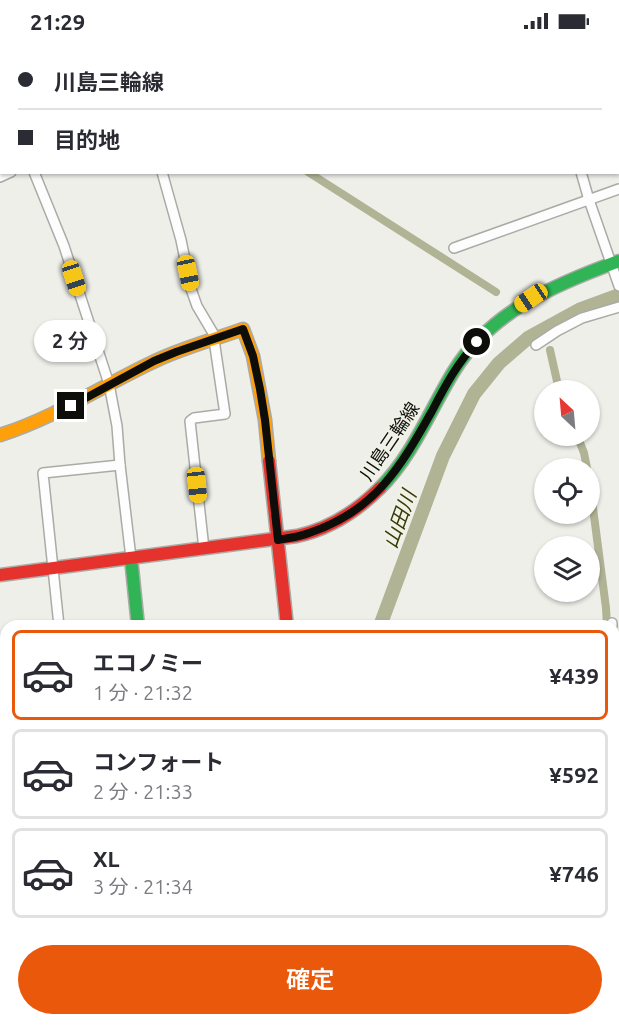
<!DOCTYPE html>
<html lang="ja">
<meta charset="utf-8">
<style>
:root{--surface:#fff;--page:#f2f2f3;--text:#2b2b33;--muted:#7c7c81;--line:#e1e1e2;--accent:#ea580c}
body{margin:0;font-family:Ubuntu,"Noto Sans JP",sans-serif;background:var(--page);color:var(--text);height:100vh;display:flex;flex-direction:column;font-size:22px;white-space:nowrap}
*{box-sizing:border-box;margin:0}
p{font-size:20px;color:var(--muted)}
.icon{flex:none;width:33px;height:33px;fill:none;stroke:currentColor;stroke-width:2;stroke-linecap:round;stroke-linejoin:round}
.map{position:relative;flex:1;overflow:hidden}
.details{position:absolute;left:0px;top:578px;width:620px;height:406px;display:flex;flex-direction:column;background:var(--surface);border-radius:18px 18px 0 0;box-shadow:0 2px 4px #0004}
.details>*{flex:none}
.banner{position:absolute;left:0px;top:0px;width:620px;height:132px;box-shadow:0 2px 4px #0004;display:grid;align-content:center;height:132px;padding:0 18px;background:var(--surface)}
.needle{width:39px;rotate:334deg}
.fabs{position:absolute;left:534px;top:338px;display:grid;gap:12px}
.fabs a{display:grid;place-items:center;width:66px;height:66px;border-radius:50%;background:var(--surface);box-shadow:0 2px 4px #0004;font-size:30px}
.end{position:absolute;width:27px;height:27px;margin:-14px;border:8px solid #0d0e0a;background:#fff;box-shadow:0 0 0 3px #fff}
.from{border-radius:50%}
.bubble{position:absolute;height:42px;border-radius:21px;background:var(--surface);box-shadow:0 2px 4px #0004;font-size:20px;font-weight:600;line-height:42px;text-align:center}
.car{position:absolute;width:18px;height:36px;margin:-18px -9px;border-radius:8px;box-shadow:0 0 4px 2px #0007;background:linear-gradient(#f5c518 24%,#345 0 40%,#f5c518 0 76%,#345 0 86%,#f5c518 0)}
.banner b{display:flex;align-items:center;gap:21px;height:57px;font-size:22px}
.banner b+b{border-top:2px solid var(--line)}
.banner i{width:15px;height:15px;background:var(--text)}
ul{padding:10px 0 0;list-style:none}
li{display:flex;align-items:center;gap:18px;height:90px;margin:0 12px 9px;padding:0 6px;border:3px solid var(--line);border-radius:9px}
li div{flex:1}
li b{display:block;font-size:22px}
li em{font-style:normal;font-weight:600}
li.current{border-color:var(--accent)}
li>.icon{width:54px;height:54px;stroke-width:1.5}
.cta{display:flex;gap:12px;margin-top:auto;padding:12px 18px}
.cta a{flex:1;height:69px;border-radius:36px;background:var(--accent);color:#fff;font-size:24px;font-weight:600;line-height:69px;text-align:center}
.status{display:flex;justify-content:space-between;align-items:center;height:42px;padding:0 30px;background:var(--surface);direction:ltr}
.status svg{height:16px;fill:currentColor}
.map>svg:first-child{display:block}
</style>
<div class="status"><b>21:29</b><svg viewBox="0 0 49 12"><path d="M0 12V9h3v3zM5 12V6h3v6zM10 12V3h3v9zM15 12V0h3v12zM26 1h20v11H26zM47 4h2v5h-2z"/></svg></div>
<div class="map">
<svg width="619" height="983" viewBox="0 0 619 983">
<defs>
<pattern id="forest-firs" width="22" height="20" patternUnits="userSpaceOnUse" patternTransform="scale(1.5)"><rect width="22" height="20" fill="#d4d7be"/><path d="M5 1l3.5 6h-7zM16 11l3.5 6h-7z" fill="#b5b7a2"/></pattern>
</defs>
<rect width="100%" height="100%" fill="#eeefe9"/>
<polygon fill="url(#forest-firs)" points="192,978 335,978 331,983 194,983"/>
<polygon fill="#d4d7be" points="532,978 574,978 576,983 510,983"/>
<g fill="none" stroke-linecap="round" stroke-linejoin="round">
<polyline stroke="#b0b394" stroke-width="2" points="103,978 105,983"/>
<g stroke="#b0b394" stroke-width="8">
<polyline points="118,0 120,2"/>
<polyline points="308,130 496,250"/>
<polyline points="550,308 559,348"/>
<polyline points="577,393 584,411 587,426"/>
<polyline points="590,443 606,566 607,584"/>
<polyline points="598,978 599,983"/>
</g>
<g stroke="#b0b394" stroke-width="14">
<polyline points="380,584 443,414 474,352 499,321 528,296 581,267 619,253"/>
<polyline points="0,926 6,932"/>
</g>
<defs>
<g id="street">
<polyline points="253,0 256,2"/>
<polyline points="357,0 357,2"/>
<polyline points="132,2 135,0"/>
<polyline points="323,2 323,0"/>
<polyline points="0,40 2,44"/>
<polyline points="618,68 619,67"/>
<polyline points="34,130 64,204 109,342 117,384 120,423 131,516"/>
<polyline points="162,130 181,198 191,247 197,264 213,291 225,372 194,376 190,379 204,507"/>
<polyline points="581,130 589,158 619,244"/>
<polyline points="0,135 11,130"/>
<polyline points="454,206 619,147"/>
<polyline points="536,303 557,289 582,276 619,265"/>
<polyline points="612,581 612,584"/>
<polyline points="59,584 43,431 120,423"/>
<polyline points="614,635 619,635"/>
<polyline points="0,713 6,712"/>
<polyline points="614,721 619,720"/>
<polyline points="614,774 619,775"/>
<polyline points="614,874 619,875"/>
<polyline points="614,920 619,919"/>
<polyline points="0,974 6,975"/>
<polyline points="26,978 29,983"/>
<polyline points="76,978 79,983"/>
<polyline points="133,978 136,983"/>
<polyline points="162,978 164,983"/>
<polyline points="183,978 184,983"/>
<polyline points="413,978 413,983"/>
<polyline points="583,978 584,983"/>
</g>
<g id="fast">
<path d="M380 446C413 413 430 368 454 329 491 269 556 242 619 219"/>
<polyline points="131,516 138,584"/>
</g>
<path id="slow" d="M0 393C56 375 100 345 153 320 181 306 213 298 243 287L253 314 265 378 269 419"/>
<g id="jam">
<polyline points="269,419 287,584"/>
<path d="M0 533 297 494C329 487 357 469 380 446"/>
</g>
</defs>
<use href="#street" stroke="#aaaba6" stroke-width="12"/>
<use href="#fast" stroke="#aaaba6" stroke-width="15"/>
<use href="#slow" stroke="#aaaba6" stroke-width="15"/>
<use href="#jam" stroke="#aaaba6" stroke-width="15"/>
<use href="#street" stroke="#fcfdfc" stroke-width="9"/>
<use href="#fast" stroke="#30b455" stroke-width="12"/>
<use href="#slow" stroke="#ff9f0a" stroke-width="12"/>
<use href="#jam" stroke="#e5322d" stroke-width="12"/>
</g>
<g fill="none" stroke-linecap="round" stroke-linejoin="round">
<path stroke="#0d0e0a" stroke-width="8" d="M71 364 154 319 176 310 243 287 253 314 260 347 265 378 278 498C288 496 299 495 309 491 375 469 400 426 432 369 445 344 458 320 477 300"/>
</g>
<g text-anchor="middle" dominant-baseline="central" stroke-width="4.5" stroke-linejoin="round" paint-order="stroke">
<g font-size="18" fill="#0d0e0a" stroke="#f0f1e7">
<text transform="translate(389 399) rotate(-56)">川島三輪線</text>
</g>
<g font-size="20" font-style="italic" fill="#393b07" stroke="#f0f1e7">
<text transform="translate(399 477) rotate(-70)">山田川</text>
</g>
</g>
</svg>
<div class="fabs">
<a><svg class="needle" viewBox="-14 -14 28 28"><path d="M0-13l5 13h-10z" fill="#e53935"/><path d="M0 13l5-13h-10z" fill="#7c7c81"/></svg></a>
<a><svg class="icon" aria-label="locate" viewBox="0 0 24 24"><circle cx="12" cy="12" r="6"/><path d="M12 2v4M12 18v4M2 12h4M18 12h4"/></svg></a>
<a><svg class="icon" aria-label="layers" viewBox="0 0 24 24"><path d="M12 4l9 5-9 5-9-5zM3 14l9 5 9-5"/></svg></a>
</div>
<i class="end from" style="left:477px;top:300px"></i>
<i class="end" style="left:71px;top:364px"></i>
<div class="bubble" style="left:34px;top:278px;width:72px">2 分</div>
<i class="car" style="left:188px;top:231px;rotate:168deg"></i>
<i class="car" style="left:74px;top:236px;rotate:162deg"></i>
<i class="car" style="left:531px;top:256px;rotate:236deg"></i>
<i class="car" style="left:197px;top:443px;rotate:174deg"></i>
<div class="banner">
<b><i class="from"></i>川島三輪線</b>
<b><i></i>目的地</b>
</div>
<section class="details">
<ul>
<li class="current"><svg class="icon" aria-label="car" viewBox="0 0 24 24"><path d="M5 17H2v-5l4-1 3-4h7l3 4 3 1v5h-3M9 17h6M6 11h13"/><circle cx="7" cy="17" r="2"/><circle cx="17" cy="17" r="2"/></svg><div><b>エコノミー</b><p>1 分 · 21:32</p></div><em>¥439</em></li>
<li><svg class="icon" aria-label="car" viewBox="0 0 24 24"><path d="M5 17H2v-5l4-1 3-4h7l3 4 3 1v5h-3M9 17h6M6 11h13"/><circle cx="7" cy="17" r="2"/><circle cx="17" cy="17" r="2"/></svg><div><b>コンフォート</b><p>2 分 · 21:33</p></div><em>¥592</em></li>
<li><svg class="icon" aria-label="car" viewBox="0 0 24 24"><path d="M5 17H2v-5l4-1 3-4h7l3 4 3 1v5h-3M9 17h6M6 11h13"/><circle cx="7" cy="17" r="2"/><circle cx="17" cy="17" r="2"/></svg><div><b>XL</b><p>3 分 · 21:34</p></div><em>¥746</em></li>
</ul>
<div class="cta"><a>確定</a></div>
</section>
</div>
